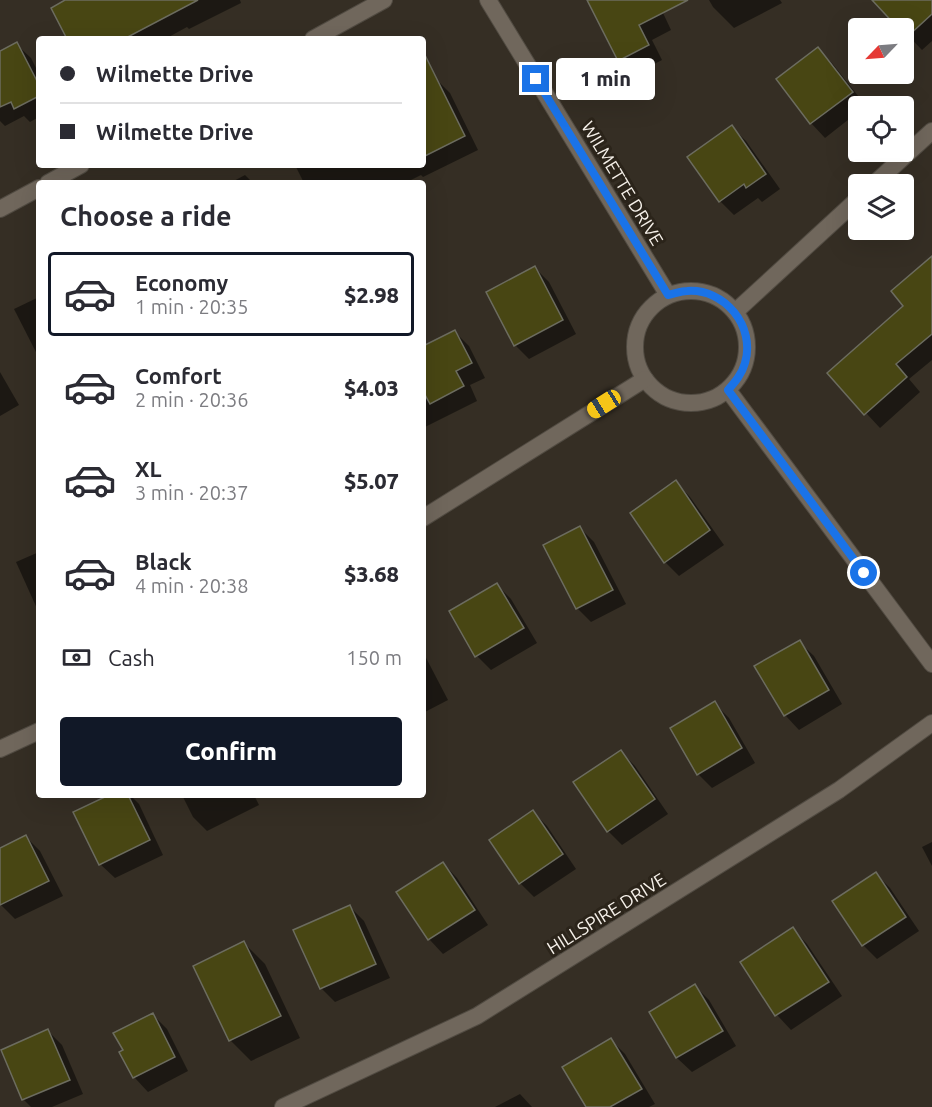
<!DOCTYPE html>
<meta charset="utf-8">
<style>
:root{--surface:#fff;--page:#f7f7f7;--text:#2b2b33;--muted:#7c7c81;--line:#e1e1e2;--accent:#111827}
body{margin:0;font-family:Ubuntu,sans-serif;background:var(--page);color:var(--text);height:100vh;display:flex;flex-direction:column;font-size:22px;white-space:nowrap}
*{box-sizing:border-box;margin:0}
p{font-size:20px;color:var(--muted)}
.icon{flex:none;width:33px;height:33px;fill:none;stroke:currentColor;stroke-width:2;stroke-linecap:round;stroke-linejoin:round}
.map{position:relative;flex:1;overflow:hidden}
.details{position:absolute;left:36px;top:180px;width:390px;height:618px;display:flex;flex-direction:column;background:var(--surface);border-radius:6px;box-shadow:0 6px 24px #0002}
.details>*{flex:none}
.banner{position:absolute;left:36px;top:36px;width:390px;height:132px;border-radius:6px;box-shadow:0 6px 24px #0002;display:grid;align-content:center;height:132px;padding:0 24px;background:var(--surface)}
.needle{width:39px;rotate:245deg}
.tools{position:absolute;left:848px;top:18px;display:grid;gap:12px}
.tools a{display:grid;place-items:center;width:66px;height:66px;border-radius:6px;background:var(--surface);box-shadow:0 6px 24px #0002;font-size:30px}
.end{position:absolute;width:27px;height:27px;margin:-14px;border:8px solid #1a73e8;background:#fff;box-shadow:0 0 0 3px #fff}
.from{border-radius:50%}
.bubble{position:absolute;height:42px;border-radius:6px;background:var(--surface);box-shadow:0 6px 24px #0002;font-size:20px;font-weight:800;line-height:42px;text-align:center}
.car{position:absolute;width:18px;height:36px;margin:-18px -9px;border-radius:8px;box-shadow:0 0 4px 2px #0007;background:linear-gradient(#f5c518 24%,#345 0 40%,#f5c518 0 76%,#345 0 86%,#f5c518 0)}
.banner b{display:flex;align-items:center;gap:21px;height:57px;font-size:22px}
.banner b+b{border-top:2px solid var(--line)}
.banner i{width:15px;height:15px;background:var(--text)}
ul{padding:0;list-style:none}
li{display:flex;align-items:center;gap:18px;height:84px;margin:0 12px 9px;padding:0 12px;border:3px solid transparent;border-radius:6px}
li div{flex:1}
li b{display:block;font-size:22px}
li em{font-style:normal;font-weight:800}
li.active{border-color:var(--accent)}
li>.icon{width:54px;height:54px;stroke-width:1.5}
h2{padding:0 24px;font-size:27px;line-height:72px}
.pay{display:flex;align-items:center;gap:15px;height:66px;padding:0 24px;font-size:22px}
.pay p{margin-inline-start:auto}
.button{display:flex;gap:12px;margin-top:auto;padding:12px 24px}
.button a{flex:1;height:69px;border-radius:6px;background:var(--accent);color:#fff;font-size:24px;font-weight:800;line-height:69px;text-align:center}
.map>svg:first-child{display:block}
</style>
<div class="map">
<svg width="932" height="1107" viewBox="0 0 932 1107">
<rect width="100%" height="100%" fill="#352e24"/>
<g fill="#0007">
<polygon points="69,0 240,0 241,3 189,29 187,27 165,39 69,39"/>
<polygon points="589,0 657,0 671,30 652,40 662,60 633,75 619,61"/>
<polygon points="709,0 780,0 782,3 734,28 713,7"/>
<polygon points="874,0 932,0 932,41 922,50"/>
<polygon points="16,44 31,58 39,74 39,117 30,122 24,116 5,126 0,121 0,53"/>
<polygon points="818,49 832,63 866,106 858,106 858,112 825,138 811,123 778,80"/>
<polygon points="436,79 450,93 478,150 423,177 421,175 405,183 304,183 295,165 423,165 423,85"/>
<polygon points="732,127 746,141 780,189 762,202 758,198 734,215 720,201"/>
<polygon points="245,175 253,183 230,183"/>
<polygon points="932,258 932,360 909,379 920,392 880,428 829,373 905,306"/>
<polygon points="535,268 549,282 576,334 529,359 515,345"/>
<polygon points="39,297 39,358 14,309"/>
<polygon points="455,332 469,346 485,378 470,385 477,401 423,428 423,348"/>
<polygon points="0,372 19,405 0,416"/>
<polygon points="676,482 690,497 724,545 679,576 665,562"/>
<polygon points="580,528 594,542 626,604 591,622 577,608"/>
<polygon points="39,552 39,613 16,562"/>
<polygon points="497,585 511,599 537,643 491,670 477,656"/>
<polygon points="799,642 814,656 842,704 799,730 785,715"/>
<polygon points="423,652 448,700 423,713"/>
<polygon points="714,703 729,718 755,763 712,788 698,774"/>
<polygon points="621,752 635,766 668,814 622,845 608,831"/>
<polygon points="113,795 130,795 139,804 163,855 115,878 100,864"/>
<polygon points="182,795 254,795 259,805 207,831 193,817"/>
<polygon points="533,812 547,826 576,869 534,897 520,883"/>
<polygon points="26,837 40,851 63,896 15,919 0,904 0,849"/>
<polygon points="932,842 932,866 922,847"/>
<polygon points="443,863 457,878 488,925 443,954 429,939"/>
<polygon points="876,874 890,888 919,931 877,959 863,945"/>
<polygon points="350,907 364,921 390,978 335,1002 321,988"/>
<polygon points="793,929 807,944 842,996 791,1030 777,1015 742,963"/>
<polygon points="244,943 265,964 300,1038 251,1061 230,1040 195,967"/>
<polygon points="695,986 709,1000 736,1046 692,1072 677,1058 651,1012"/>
<polygon points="153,1015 167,1029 188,1071 148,1092 134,1077"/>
<polygon points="48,1031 62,1045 83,1094 52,1107 31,1107 23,1099"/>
<polygon points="611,1040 625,1054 655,1104 649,1107 588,1107"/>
<polygon points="520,1094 532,1107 495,1107"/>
</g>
<g fill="#484613" stroke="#6c6c5f" stroke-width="1.5">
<polygon points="65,0 198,0 124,39 67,39 51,8"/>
<polygon points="587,0 688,0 639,25 649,45 618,61"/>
<polygon points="872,0 932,0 932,14 907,37 903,33 903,28 898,28"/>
<polygon points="17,42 39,85 39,96 14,109 11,102 0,107 0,51"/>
<polygon points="818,47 853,92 810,124 776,79"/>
<polygon points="423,51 465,136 423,157"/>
<polygon points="732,125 766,174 746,188 744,184 719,202 687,157"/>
<polygon points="932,256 932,334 896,364 907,377 864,415 827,373 903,306 891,291"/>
<polygon points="535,266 563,320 514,346 486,292"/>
<polygon points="455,330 472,363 456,371 464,386 430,404 423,391 423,346"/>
<polygon points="676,480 710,530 664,563 630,513"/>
<polygon points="580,526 613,590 576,609 543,545"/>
<polygon points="497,583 524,628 475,657 449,611"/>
<polygon points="800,640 829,690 784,716 754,666"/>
<polygon points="715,701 742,748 697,775 670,728"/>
<polygon points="621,750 655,799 607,832 573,782"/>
<polygon points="109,795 128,795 150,840 99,865 73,812"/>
<polygon points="533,810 563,854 519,884 489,840"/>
<polygon points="26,835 49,881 0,905 0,848"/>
<polygon points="443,862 475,910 428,940 396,892"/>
<polygon points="876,872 906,917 862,946 832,901"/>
<polygon points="350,905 376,964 320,989 293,930"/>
<polygon points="793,927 829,982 775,1016 740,962"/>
<polygon points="244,941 281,1016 229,1041 193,966"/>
<polygon points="695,984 723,1031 676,1058 649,1012"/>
<polygon points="153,1013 175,1057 133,1078 119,1052 123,1050 113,1033"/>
<polygon points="48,1029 70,1080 22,1100 1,1050"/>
<polygon points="611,1038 642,1089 610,1107 586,1107 562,1067"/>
</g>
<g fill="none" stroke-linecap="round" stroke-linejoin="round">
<defs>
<g id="minor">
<polyline points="488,0 668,295"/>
<polyline points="313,39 384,0"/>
<polyline points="48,183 81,165"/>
<polyline points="874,184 932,131"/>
<polyline points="0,209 39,188"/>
<circle cx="691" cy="347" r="56"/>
<polyline points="735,312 858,199"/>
<polyline points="728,390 932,664"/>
<polyline points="423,518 645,379"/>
<polyline points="0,749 39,731"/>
<polyline points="283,1107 477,1016 839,790 932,723"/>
</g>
</defs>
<use href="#minor" stroke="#514b42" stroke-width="18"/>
<use href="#minor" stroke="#70675c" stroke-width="16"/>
</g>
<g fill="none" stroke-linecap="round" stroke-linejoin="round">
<path stroke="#1a73e8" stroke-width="8" d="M536 79 668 295C674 294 681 291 687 291 724 288 756 326 745 363 742 374 735 382 728 390L864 573"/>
</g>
<g text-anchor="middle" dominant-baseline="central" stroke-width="6" stroke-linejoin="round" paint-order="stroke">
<g font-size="18" fill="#f6f1ea" stroke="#2b241a">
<text transform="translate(623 183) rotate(59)">WILMETTE DRIVE</text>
<text transform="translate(606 913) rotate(-32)">HILLSPIRE DRIVE</text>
</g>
</g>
</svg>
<div class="tools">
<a><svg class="needle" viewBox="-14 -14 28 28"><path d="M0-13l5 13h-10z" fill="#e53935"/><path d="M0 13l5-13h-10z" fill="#7c7c81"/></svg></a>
<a><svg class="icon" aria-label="locate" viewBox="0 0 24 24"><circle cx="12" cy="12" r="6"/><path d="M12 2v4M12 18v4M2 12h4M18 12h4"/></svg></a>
<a><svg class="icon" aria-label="layers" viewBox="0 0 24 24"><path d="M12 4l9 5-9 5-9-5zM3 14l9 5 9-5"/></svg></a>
</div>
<i class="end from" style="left:864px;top:573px"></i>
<i class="end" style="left:536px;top:79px"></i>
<div class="bubble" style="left:556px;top:58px;width:99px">1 min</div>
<i class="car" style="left:604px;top:404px;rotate:238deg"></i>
<div class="banner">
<b><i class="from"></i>Wilmette Drive</b>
<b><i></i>Wilmette Drive</b>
</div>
<section class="details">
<h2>Choose a ride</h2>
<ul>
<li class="active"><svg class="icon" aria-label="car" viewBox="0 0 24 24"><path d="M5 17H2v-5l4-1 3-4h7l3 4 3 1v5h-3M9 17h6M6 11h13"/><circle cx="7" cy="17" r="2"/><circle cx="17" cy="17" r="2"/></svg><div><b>Economy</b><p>1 min · 20:35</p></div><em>$2.98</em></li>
<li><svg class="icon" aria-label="car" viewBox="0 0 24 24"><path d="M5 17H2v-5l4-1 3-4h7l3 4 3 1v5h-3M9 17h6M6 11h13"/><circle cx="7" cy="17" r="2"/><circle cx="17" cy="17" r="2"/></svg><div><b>Comfort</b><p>2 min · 20:36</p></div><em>$4.03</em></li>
<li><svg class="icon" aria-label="car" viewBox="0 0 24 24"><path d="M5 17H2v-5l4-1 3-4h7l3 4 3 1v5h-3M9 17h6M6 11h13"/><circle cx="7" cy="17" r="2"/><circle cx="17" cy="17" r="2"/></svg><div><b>XL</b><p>3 min · 20:37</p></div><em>$5.07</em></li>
<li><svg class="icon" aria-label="car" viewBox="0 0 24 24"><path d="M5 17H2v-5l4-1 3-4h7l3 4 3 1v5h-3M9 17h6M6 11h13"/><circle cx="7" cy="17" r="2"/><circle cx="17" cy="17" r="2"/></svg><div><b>Black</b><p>4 min · 20:38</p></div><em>$3.68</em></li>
</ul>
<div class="pay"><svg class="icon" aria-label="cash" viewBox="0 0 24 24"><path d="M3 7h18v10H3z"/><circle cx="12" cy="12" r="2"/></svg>Cash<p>150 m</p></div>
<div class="button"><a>Confirm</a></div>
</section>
</div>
